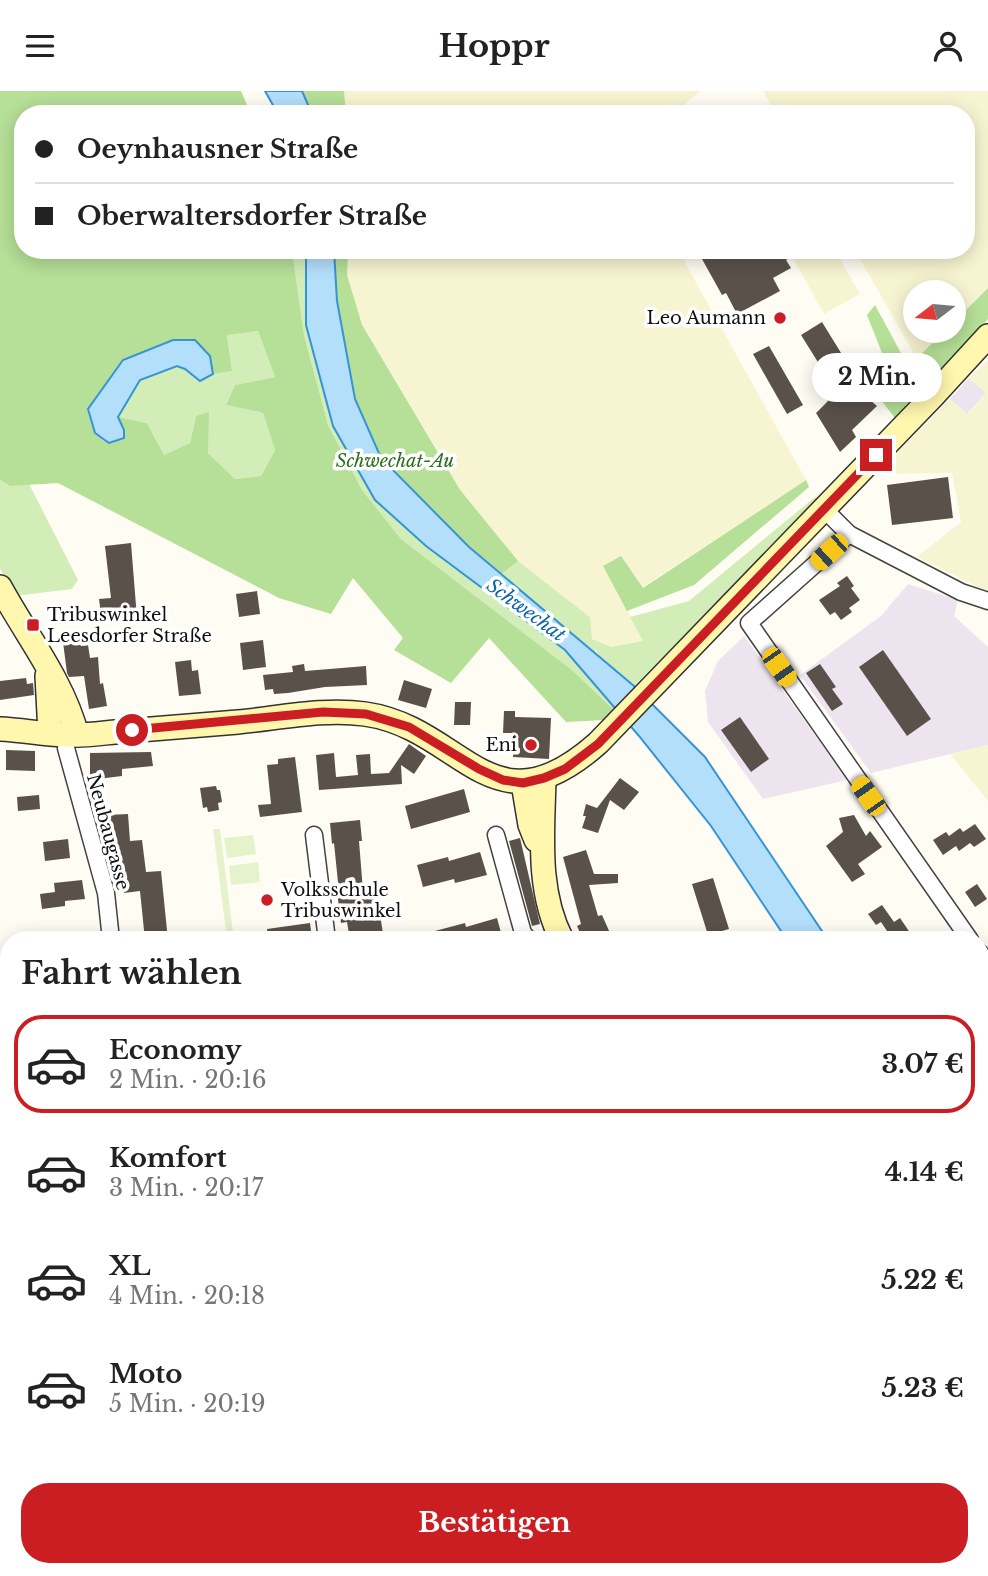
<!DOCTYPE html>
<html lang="de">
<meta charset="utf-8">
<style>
:root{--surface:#fff;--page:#f6f6f6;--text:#222;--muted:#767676;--line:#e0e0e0;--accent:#ca1e23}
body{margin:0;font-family:"Libre Baskerville",serif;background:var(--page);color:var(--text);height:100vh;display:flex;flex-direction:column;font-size:26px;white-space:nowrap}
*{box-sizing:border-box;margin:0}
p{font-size:23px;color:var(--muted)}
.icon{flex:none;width:38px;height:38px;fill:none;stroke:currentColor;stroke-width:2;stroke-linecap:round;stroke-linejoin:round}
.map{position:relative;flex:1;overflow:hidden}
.panel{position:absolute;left:0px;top:840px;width:989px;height:646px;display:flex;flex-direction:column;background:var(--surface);border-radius:28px 28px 0 0;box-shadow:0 4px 18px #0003}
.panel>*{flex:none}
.guide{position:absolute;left:14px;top:14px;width:961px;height:154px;border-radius:28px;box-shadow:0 4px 18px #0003;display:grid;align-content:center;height:154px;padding:0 21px;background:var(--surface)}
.needle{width:46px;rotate:254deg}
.buttons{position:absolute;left:903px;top:189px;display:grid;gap:14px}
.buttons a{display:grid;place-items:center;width:63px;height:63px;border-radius:50%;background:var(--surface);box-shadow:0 4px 18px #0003;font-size:35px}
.end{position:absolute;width:32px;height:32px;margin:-16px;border:9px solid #ca1e23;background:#fff;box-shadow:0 0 0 4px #fff}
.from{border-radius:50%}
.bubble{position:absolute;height:49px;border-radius:24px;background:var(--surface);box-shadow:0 4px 18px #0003;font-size:23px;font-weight:700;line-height:49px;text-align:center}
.car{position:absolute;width:21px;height:42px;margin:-21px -10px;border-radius:9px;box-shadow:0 0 5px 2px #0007;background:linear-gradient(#f5c518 24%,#345 0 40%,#f5c518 0 76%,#345 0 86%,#f5c518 0)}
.guide b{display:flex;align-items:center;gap:24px;height:66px;font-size:26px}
.guide b+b{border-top:2px solid var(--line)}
.guide i{width:18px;height:18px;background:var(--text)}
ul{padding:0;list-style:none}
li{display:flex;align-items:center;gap:21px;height:98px;margin:0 14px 10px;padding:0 7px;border:4px solid transparent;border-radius:28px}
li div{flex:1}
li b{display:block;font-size:26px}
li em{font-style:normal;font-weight:700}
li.on{border-color:var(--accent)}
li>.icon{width:63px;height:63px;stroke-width:1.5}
h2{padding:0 21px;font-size:32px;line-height:84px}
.action{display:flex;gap:14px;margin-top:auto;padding:14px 21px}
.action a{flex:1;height:80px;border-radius:28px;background:var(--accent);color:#fff;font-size:28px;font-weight:700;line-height:80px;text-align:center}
header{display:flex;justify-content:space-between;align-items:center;height:91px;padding:0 21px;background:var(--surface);font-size:32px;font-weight:700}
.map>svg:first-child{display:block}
</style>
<header><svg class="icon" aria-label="menu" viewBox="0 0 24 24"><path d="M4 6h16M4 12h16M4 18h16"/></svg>Hoppr<svg class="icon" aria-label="person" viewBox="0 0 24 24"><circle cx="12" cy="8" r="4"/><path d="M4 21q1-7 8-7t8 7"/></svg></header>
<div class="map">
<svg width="988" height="1485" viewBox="0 0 988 1485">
<rect width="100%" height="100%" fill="#fffdf3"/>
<g fill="#eee4ef">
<polygon points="969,287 986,302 967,323 950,308"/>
<polygon points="908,493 958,509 954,525 988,556 988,654 871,682 800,584 881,525"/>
<polygon points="744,545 847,689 763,708 708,631 705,600 718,570"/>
</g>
<g fill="#f7f5d1">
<polygon points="344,0 701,0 672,23 346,23"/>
<polygon points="763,0 988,0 988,197 954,231 954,201 915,201 915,240 945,240 917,268 855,159 966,159 966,23 776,23"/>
<polygon points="348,159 678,159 806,389 640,498 603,475 644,550 611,556 591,548 590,526 518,470 460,399 362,234 347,184"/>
<polygon points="803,159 835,159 860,203 824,223 794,169 805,163"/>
<polygon points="988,269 988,501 917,466 961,431 952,382 876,383 950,308 968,323 986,302 969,287"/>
<polygon points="988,654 988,710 950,663"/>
</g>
<g fill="#d3edb9">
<polygon points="292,159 348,159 347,184 362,234 460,399 518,470 590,526 592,548 611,556 643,550 630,526 689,510 815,406 819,407 634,595 600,566 594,556 614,619 572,579 401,448 362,399 328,334 304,244"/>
<polygon points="258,240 275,286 235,294 226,314 263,322 275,359 261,385 235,388 208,362 196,325 190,352 164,364 147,332 118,326 140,289 177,275 185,278 200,290 213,283 232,280 227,243"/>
<polygon points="0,389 10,395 29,393 78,489 72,498 14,505 0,477"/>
</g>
<g fill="#b6df97" fill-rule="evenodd">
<path d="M0 0H241L251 23H23V159H292L304 244 328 334 362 399 401 448 572 579 614 619 604 629 566 631 489 547 451 592 394 559 403 547 353 487 331 523 279 507 58 392 10 395 0 389ZM258 240 275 286 235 294 226 314 263 322 275 359 261 385 235 388 208 362 209 321 196 325 190 352 164 364 147 332 118 326 123 269 210 265 213 283 232 280 227 244Z"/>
<polygon points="302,0 344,0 346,23 312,23"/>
<polygon points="334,159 348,159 347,184 362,234 460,399 518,470 501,483 469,456 381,367 355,308 337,210"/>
<polygon points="988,197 988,228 935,288 918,266 945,240 954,240 954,231"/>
<polygon points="875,214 920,297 895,327 862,285 882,262 867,224"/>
<polygon points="806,389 809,396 694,494 627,520 603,475 621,465 643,497"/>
</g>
<g fill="#e5f3cc">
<polygon points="220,738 234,849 227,849 213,738"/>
<polygon points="253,744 256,763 227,767 224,747"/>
<polygon points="258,771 260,791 231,794 229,775"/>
</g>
<g fill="#b4dffa" stroke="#3694d6" stroke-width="2">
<polygon points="265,0 302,0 312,23 278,23"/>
<polygon points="306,159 334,159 337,210 355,308 381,367 469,456 634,595 705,666 828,849 787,849 711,735 639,645 565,559 426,455 375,409 333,335 306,234"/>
<polygon points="173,249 195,249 210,265 213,283 200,290 185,278 177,275 140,289 118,326 124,339 124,347 109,352 95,342 88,318 123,269"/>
</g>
<g fill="#5a514b">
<polygon points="697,159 804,159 786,169 791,177 773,187 780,200 737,223 726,202 722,204"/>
<polygon points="822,231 870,309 877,315 852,339 856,346 840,361 816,322 828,310 817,290 826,284 801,244"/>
<polygon points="769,255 803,314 787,323 753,263"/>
<polygon points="948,386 953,427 892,434 887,394"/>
<polygon points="131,452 137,527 102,531 99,508 111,507 105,455"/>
<polygon points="847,485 854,495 851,497 860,509 849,517 852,521 841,529 835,521 830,524 819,509 840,495 837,492"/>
<polygon points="257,500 260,523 239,526 236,503"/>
<polygon points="80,549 81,555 88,554 90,567 98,566 100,593 103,592 107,615 89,618 84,585 69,586 67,582 63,551"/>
<polygon points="263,549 266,576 243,579 240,552"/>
<polygon points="883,559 931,628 907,645 859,576"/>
<polygon points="191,569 192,580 198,579 201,603 179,605 175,571"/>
<polygon points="304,573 305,580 366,575 367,594 325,596 288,602 274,603 273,598 265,599 263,584 293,581 292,575"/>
<polygon points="820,573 836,596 832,598 843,613 832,620 806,582"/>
<polygon points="26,587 27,593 33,592 34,604 0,609 0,590"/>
<polygon points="404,589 432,598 426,617 398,609"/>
<polygon points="455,611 471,611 470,634 454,634"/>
<polygon points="504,620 515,620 515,626 551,627 549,668 513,666 514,642 503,642"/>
<polygon points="740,626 769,668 751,681 721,639"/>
<polygon points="409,653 426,665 414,683 401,674 402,693 319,699 316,664 334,662 336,686 358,684 356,664 370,663 371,683 389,682"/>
<polygon points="6,659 35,660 35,680 6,679"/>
<polygon points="151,661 153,675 122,678 122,685 90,689 90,662"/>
<polygon points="295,666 302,721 260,726 258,714 271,713 267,674 278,673 278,668"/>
<polygon points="620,687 639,701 624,719 610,709 598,742 582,737 586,725 583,725 586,713 597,717"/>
<polygon points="216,695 217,699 220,699 222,711 218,712 219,719 208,721 207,716 203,717 200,697"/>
<polygon points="464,698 470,721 411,738 405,715"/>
<polygon points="39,704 40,718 18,720 17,706"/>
<polygon points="128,723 130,750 142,749 146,781 161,780 168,849 145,849 140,800 124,802 115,742 109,742 108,724"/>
<polygon points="854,724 866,745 870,740 882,756 858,773 865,783 852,791 826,755 843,741 839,727"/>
<polygon points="360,729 362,750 359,750 363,800 376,798 384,849 350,849 347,831 341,832 337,801 339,801 334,752 332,753 330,732"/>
<polygon points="975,733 986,748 974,756 970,752 959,760 956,755 943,764 933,749 946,741 949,745 960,737 963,741"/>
<polygon points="520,747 540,833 532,835 509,750"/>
<polygon points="68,748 70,767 45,770 43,751"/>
<polygon points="586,759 594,783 618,783 618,792 589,794 598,825 602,824 610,842 593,849 583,849 577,835 581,833 563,766"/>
<polygon points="480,761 487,784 455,792 454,788 423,796 417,774 448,766 449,770"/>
<polygon points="713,787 729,838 708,844 692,793"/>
<polygon points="82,789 85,808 65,810 65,815 42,818 40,803 55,801 54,792"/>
<polygon points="977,793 987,808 975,816 965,801"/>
<polygon points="882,814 894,831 900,827 915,849 893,849 881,831 876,834 868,823"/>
<polygon points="497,827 503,849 416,849 416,845 465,832 466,836"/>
<polygon points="310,832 312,848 268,849 267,838"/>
</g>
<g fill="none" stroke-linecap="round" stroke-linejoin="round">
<defs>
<g id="street">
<polyline points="824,418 849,443 749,532 970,849"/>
<polyline points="849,443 961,501 988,510"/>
<polyline points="67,644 66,657 106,802 111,849"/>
<polyline points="314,744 327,849"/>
<polyline points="496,744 523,842 529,849"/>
<polyline points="980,862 988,873"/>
<polyline points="0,1275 9,1311"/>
<polyline points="176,1477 177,1485"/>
<polyline points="140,1485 154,1477"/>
<polyline points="564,1485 568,1477"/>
<polyline points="592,1485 595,1477"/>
</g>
<g id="secondary">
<path d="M0 496C26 544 63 590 77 644"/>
<polyline points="47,585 50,642"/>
<path d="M0 638C23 639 46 644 69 644 88 645 108 641 127 640 164 637 201 634 238 631 280 627 324 617 365 623 464 637 491 747 598 652L933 305 988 245"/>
<path d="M544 687C543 741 536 799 562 849"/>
<polyline points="523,692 530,734 536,749"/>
<polyline points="887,1477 890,1485"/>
</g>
</defs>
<use href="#street" stroke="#434343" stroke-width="19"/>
<use href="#secondary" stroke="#323232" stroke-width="26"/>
<use href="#street" stroke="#fff" stroke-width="16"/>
<use href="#secondary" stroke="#fff7ae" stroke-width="23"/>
</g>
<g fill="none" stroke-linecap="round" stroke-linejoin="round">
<polyline stroke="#ca1e23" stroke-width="9" points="132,639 323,621 366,623 409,636 479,678 503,689 523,692 544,687 565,678 598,653 876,364"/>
</g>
<g fill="#ca1e23" stroke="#fff" stroke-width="2.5">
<circle cx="780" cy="227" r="7"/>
<rect x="26" y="527" width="14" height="14" rx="3.5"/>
<circle cx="531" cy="654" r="7"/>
<circle cx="267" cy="809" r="7"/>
</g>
<g text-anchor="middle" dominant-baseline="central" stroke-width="7" stroke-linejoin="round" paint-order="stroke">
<g font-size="18" fill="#101010" stroke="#fff" text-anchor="end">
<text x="766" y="227">Leo Aumann</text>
<text x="47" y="524" text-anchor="start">Tribuswinkel<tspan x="47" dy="21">Leesdorfer Straße</tspan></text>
<text x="517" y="654">Eni</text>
<text x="281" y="799" text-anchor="start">Volksschule<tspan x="281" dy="21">Tribuswinkel</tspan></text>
</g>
<g font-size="18" font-style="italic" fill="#2b6d1b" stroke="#fff">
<text x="395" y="370">Schwechat-Au</text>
</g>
<g font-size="18" fill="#101010" stroke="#fff">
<text transform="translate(108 741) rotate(75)">Neubaugasse</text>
</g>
<g font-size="19" font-style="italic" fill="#0f65ab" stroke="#fff">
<text transform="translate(526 519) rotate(36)">Schwechat</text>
</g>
</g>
</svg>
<div class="buttons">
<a><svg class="needle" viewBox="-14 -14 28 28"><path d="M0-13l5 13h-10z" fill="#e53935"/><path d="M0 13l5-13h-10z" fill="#767676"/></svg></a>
</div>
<i class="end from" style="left:132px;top:639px"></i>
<i class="end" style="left:876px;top:364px"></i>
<div class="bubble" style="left:812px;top:262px;width:130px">2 Min.</div>
<i class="car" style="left:829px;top:461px;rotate:228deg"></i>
<i class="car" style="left:779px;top:576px;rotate:145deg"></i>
<i class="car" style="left:868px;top:705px;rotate:325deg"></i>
<div class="guide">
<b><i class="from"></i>Oeynhausner Straße</b>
<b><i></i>Oberwaltersdorfer Straße</b>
</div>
<section class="panel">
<h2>Fahrt wählen</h2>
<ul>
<li class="on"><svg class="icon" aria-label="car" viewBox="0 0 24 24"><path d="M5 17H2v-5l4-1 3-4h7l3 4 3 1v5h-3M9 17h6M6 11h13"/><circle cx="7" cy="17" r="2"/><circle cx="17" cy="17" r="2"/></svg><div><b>Economy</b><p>2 Min. · 20:16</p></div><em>3.07 €</em></li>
<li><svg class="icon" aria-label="car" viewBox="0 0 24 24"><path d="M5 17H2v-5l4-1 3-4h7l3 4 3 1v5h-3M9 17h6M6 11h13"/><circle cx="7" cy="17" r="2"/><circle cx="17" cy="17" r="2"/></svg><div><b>Komfort</b><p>3 Min. · 20:17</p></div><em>4.14 €</em></li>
<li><svg class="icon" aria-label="car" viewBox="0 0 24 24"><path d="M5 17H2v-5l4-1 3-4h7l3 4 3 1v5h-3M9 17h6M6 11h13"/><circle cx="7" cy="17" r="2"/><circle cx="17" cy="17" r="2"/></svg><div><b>XL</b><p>4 Min. · 20:18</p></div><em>5.22 €</em></li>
<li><svg class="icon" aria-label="car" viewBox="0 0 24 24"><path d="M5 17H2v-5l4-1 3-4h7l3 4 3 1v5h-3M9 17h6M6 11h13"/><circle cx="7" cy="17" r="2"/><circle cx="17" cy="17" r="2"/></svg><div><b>Moto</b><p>5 Min. · 20:19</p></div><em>5.23 €</em></li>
</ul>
<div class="action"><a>Bestätigen</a></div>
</section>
</div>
